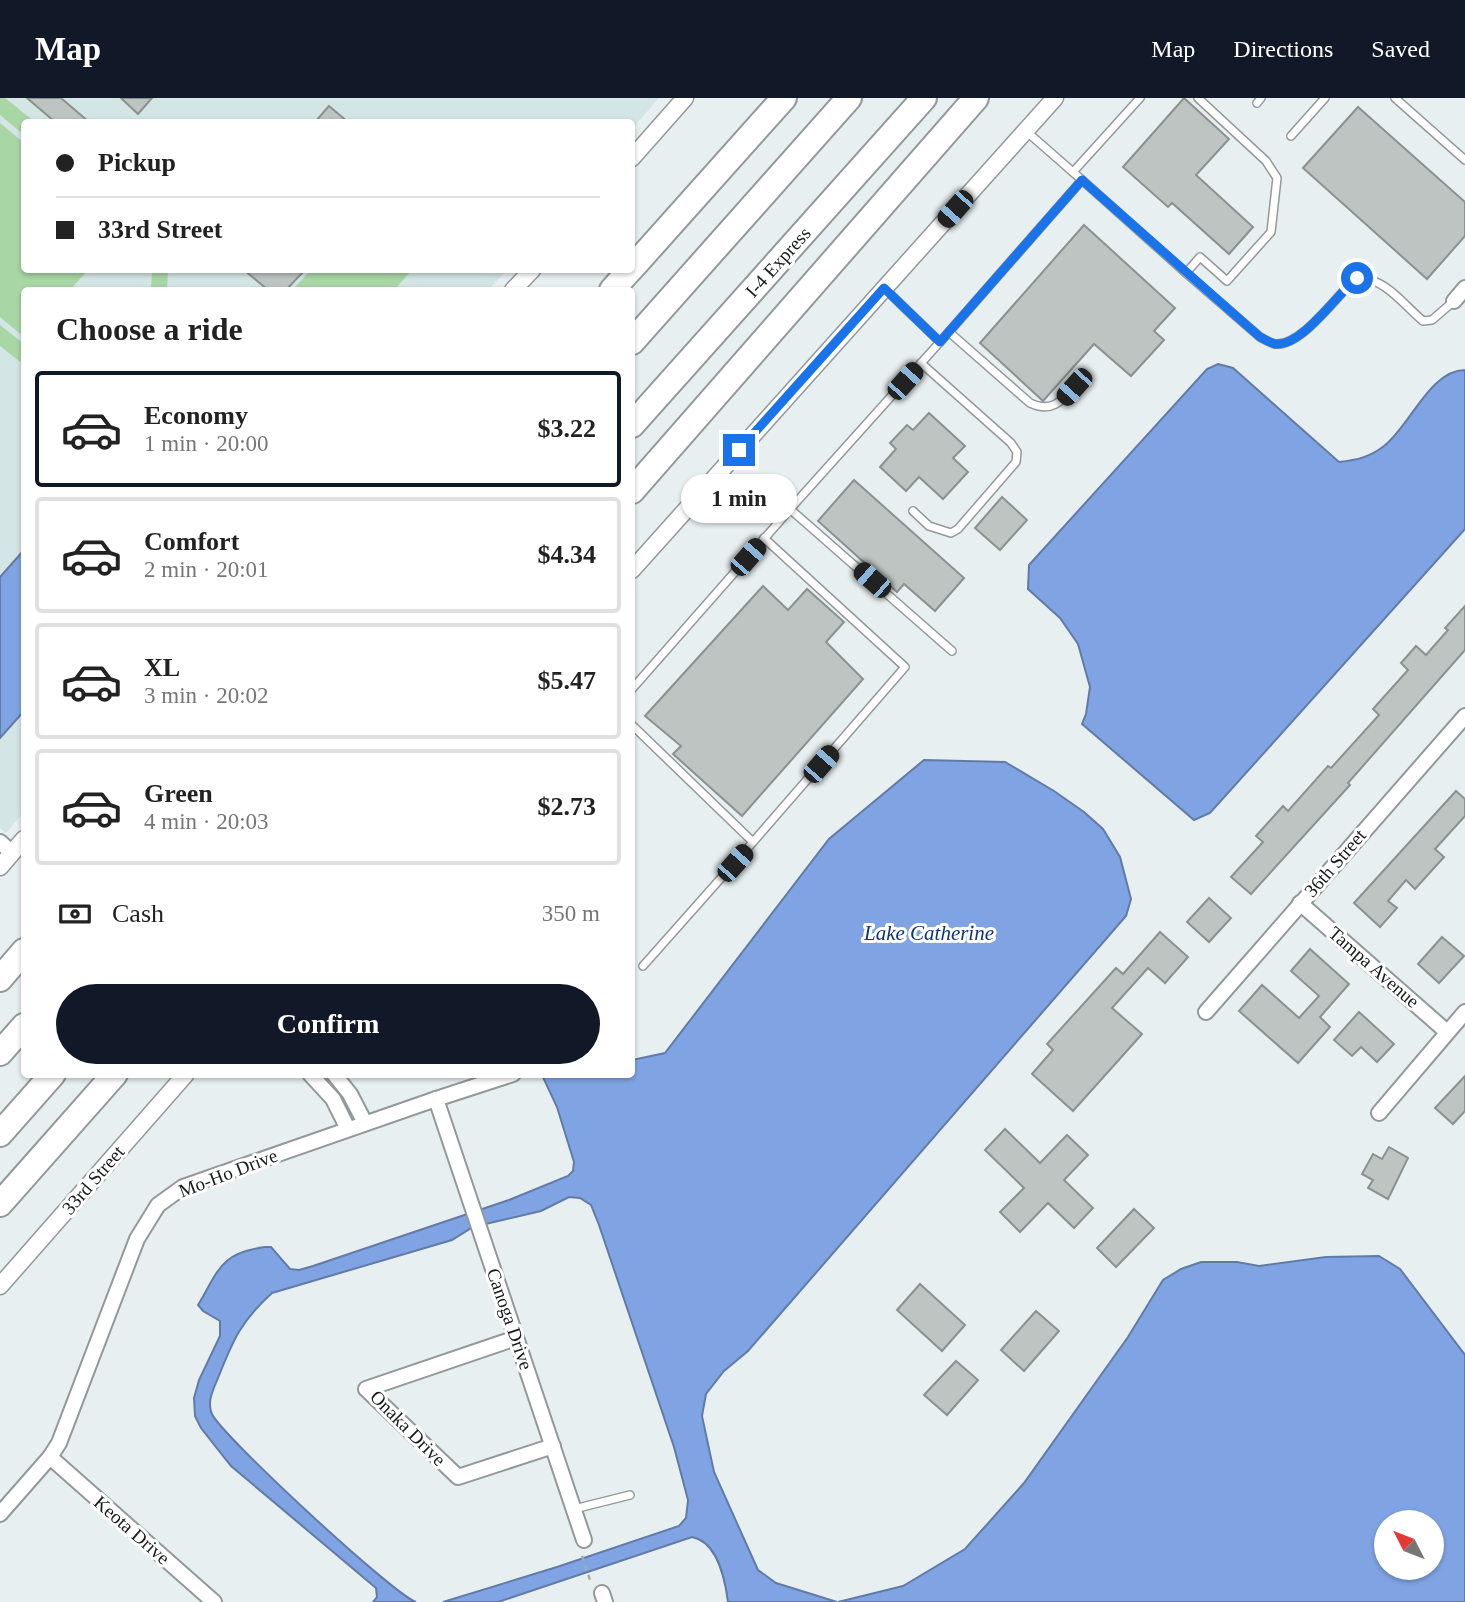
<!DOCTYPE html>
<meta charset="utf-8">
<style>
:root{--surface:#fff;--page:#f6f6f6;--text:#222;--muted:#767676;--line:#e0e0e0;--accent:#111827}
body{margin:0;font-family:"Times New Roman",serif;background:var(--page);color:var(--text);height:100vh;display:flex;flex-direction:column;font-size:26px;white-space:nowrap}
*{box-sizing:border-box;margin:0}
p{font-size:23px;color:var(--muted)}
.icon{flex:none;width:38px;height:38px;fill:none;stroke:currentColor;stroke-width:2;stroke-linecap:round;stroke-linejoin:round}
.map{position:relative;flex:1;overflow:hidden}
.side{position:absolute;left:21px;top:189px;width:614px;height:791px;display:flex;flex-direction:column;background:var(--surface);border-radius:7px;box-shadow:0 2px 5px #0004}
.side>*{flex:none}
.guide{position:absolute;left:21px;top:21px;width:614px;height:154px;border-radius:7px;box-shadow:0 2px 5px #0004;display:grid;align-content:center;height:154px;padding:0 35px;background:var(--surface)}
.needle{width:46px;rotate:312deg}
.fabs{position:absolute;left:1374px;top:1412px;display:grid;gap:14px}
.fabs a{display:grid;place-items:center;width:70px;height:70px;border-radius:50%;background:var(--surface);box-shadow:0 2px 5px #0004;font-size:35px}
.end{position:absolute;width:32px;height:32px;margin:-16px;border:9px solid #1a73e8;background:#fff;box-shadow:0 0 0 4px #fff}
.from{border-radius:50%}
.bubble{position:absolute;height:49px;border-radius:24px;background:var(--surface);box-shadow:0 2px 5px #0004;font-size:23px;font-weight:600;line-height:49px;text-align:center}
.car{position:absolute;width:21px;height:42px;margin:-21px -10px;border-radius:9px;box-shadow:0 0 5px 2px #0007;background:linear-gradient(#222 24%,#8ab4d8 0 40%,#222 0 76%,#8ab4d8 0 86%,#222 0)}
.guide b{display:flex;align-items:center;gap:24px;height:66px;font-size:26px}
.guide b+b{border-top:2px solid var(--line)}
.guide i{width:18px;height:18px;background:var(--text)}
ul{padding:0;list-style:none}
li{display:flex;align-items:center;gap:21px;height:116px;margin:0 14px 10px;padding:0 21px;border:4px solid var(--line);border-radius:7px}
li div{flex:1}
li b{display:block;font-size:26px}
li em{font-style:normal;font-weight:600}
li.on{border-color:var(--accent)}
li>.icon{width:63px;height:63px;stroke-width:1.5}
h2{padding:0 35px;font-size:32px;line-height:84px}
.pay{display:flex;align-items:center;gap:18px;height:77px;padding:0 35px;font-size:26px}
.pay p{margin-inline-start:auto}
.cta{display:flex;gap:14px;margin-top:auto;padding:14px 35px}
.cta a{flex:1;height:80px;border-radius:42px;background:var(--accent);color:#fff;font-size:28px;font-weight:600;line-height:80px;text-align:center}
header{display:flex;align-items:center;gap:42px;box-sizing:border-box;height:98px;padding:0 35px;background:var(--accent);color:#fff}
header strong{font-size:33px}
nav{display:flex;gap:38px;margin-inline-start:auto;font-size:24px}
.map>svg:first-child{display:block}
</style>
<header>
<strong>Map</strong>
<nav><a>Map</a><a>Directions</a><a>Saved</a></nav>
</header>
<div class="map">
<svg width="1465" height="1504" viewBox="0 0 1465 1504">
<rect width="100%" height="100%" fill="#e8eff0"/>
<polygon fill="#d4e5e6" points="0,0 659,0 632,31 632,24 24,24 24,172 507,172 488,192 24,192 24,714 6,735 0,730"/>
<g fill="#a9d6a5">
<polygon points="0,0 5,0 35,24 24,24 24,37 0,17"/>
<polygon points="0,25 24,45 24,172 88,172 70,192 24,192 24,239 0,219"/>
<polygon points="152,172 168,172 167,192 151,192"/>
<polygon points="311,172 412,172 394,192 292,192"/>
<polygon points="0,227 24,246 24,267 0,248"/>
</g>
<g fill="#80a4e3" stroke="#617ba7" stroke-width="2" fill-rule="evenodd">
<path d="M1218 266 1233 270 1339 364C1357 362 1370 359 1384 348 1410 328 1430 272 1465 272V431L1210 715 1194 722 1082 626 1086 616 1090 589 1078 546 1060 520 1028 491 1029 467 1207 271Z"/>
<polygon points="24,452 24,613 0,640 0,479"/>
<path d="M924 662 1005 664 1054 693 1084 714 1103 731 1120 759 1131 801 1126 818 748 1253 724 1273 706 1296 702 1318 714 1374 758 1472 776 1485 837 1504H728C725 1481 718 1444 692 1439L498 1504H443L557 1469 679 1428 686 1420 688 1402 674 1349 599 1127 591 1107 580 1100 569 1099 541 1113 473 1129 452 1142 272 1195C241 1223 233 1242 218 1280 215 1287 210 1297 210 1305 210 1309 210 1312 212 1316 221 1337 394 1497 416 1504H373L377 1499 376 1490 231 1368 201 1330 195 1318 194 1300 199 1282 220 1238V1223L203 1213 198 1207C219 1172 220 1155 265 1149H271L290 1171 299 1172 313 1168 509 1102 568 1078 573 1073 574 1064 557 1009 542 977 632 976V962L665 955 829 741Z"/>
<path d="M1379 1158 1400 1171 1465 1257V1504H838L903 1488 965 1451 1024 1385 1128 1239 1163 1182 1181 1171 1201 1164H1237L1259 1168 1326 1159ZM1386 1424H1432V1470H1386Z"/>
</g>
<g fill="#bdc4c1" stroke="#8b918e" stroke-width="2">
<polygon points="27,0 61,0 89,24 55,24"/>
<polygon points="121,0 152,0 138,16"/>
<polygon points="1184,0 1229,41 1196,77 1253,129 1229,156 1172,105 1168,109 1123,69"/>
<polygon points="329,8 348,24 315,24"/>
<polygon points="1358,9 1465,104 1465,138 1427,181 1303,70"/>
<polygon points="1084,127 1175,210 1154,233 1164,242 1131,278 1094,246 1043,303 980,245"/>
<polygon points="244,172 305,172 286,192 268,192"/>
<polygon points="929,315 965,348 953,360 968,374 943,401 919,379 906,393 880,369 896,351 890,345 907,327 913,332"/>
<polygon points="854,382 964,480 935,513 904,486 897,494 818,423"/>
<polygon points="1002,399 1027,422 1000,452 975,430"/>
<polygon points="763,488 788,512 807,491 844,524 826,544 863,581 742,718 673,656 681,648 645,618"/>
<polygon points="1465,508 1465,552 1348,685 1350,687 1251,796 1231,779 1263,744 1256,738 1283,708 1288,713 1328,668 1331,670 1379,617 1373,611 1408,572 1401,565 1416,548 1426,557 1448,532 1445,530"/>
<polygon points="1456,693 1465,701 1465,718 1435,751 1444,759 1415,791 1406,782 1388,803 1397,810 1380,829 1354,805"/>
<polygon points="1209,800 1231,820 1209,844 1187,824"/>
<polygon points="1160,834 1188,859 1165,885 1148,870 1112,910 1142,936 1073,1013 1032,976 1053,952 1047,946 1116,870 1123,876"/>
<polygon points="1442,839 1464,858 1439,885 1418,866"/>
<polygon points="1310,851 1349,886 1320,919 1330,929 1298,965 1239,913 1262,887 1299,920 1319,898 1291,873"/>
<polygon points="1359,914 1394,946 1377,964 1361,949 1352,958 1334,942"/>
<polygon points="1465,978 1465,1013 1453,1026 1435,1010"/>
<polygon points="1005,1031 1040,1065 1067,1037 1088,1057 1064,1082 1093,1110 1074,1130 1048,1105 1020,1134 1000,1114 1024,1090 985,1052"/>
<polygon points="1389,1049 1408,1060 1388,1101 1368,1090 1373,1082 1362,1076 1373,1056 1382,1061"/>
<polygon points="1134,1111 1154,1130 1116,1169 1097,1150"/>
<polygon points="920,1186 965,1227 942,1253 897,1212"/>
<polygon points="1036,1213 1059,1233 1024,1273 1001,1252"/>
<polygon points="956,1263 978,1282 947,1317 924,1297"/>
</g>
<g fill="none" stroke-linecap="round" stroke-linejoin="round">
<defs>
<g id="service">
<polyline points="1395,0 1465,62"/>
<polyline points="1257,5 1261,0"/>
<polyline points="1291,38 1325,0"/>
<polyline points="1073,74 1140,0"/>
<polyline points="1082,82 1186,175 1200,159 1227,183 1271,134 1277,80 1266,63 1198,0"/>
<path d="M1186 175 1260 239C1264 241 1270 245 1275 246 1302 249 1337 196 1357 180 1384 179 1403 206 1423 223L1432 222 1454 203"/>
<path d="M949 234 1030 305C1051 315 1061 304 1074 289"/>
<polyline points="940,244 1082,82 1026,33"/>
<polyline points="721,373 778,425 790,411 940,244 885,191"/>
<polyline points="790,411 952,553"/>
<polyline points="913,413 929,428 951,435 958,431 1016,364 1017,354 1011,345 921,265"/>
<polyline points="632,591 778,425"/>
<polyline points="632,627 753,744 643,868"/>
<polyline points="753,744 905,569 764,440"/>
<polyline points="574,1411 630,1397"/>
</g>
<g id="minor">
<polyline points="1454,203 1465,190"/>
<polyline points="0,744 12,755"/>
<polyline points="1300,805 1447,934"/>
<polyline points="1206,914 1465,618"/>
<polyline points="310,976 333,1001 348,1031"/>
<polyline points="334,976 350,996 365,1025"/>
<polyline points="436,1001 584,1442"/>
<polyline points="1379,1015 1465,914"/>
<polyline points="516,1240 366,1291 458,1379 553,1348"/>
<polyline points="50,1359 214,1504"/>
<polyline points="0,1416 50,1359 59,1345 137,1141 158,1107 183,1089 436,1001 513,976"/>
<polyline points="602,1495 605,1504"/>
</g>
<g id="tertiary">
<polyline points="632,60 685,0"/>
<polyline points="513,192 532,172"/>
<polyline points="632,472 1055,0"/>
<polyline points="0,769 24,741"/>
<polyline points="0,1188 186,976"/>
</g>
<g id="motorway">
<polyline points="632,170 784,0"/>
<polyline points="612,192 630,172"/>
<polyline points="632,244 849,0"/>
<polyline points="632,327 924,0"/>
<polyline points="632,393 976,0"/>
<polyline points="0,881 24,853"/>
<polyline points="0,955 24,928"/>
<polyline points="0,1036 53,976"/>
<polyline points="0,1106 115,976"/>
</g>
</defs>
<use href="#service" stroke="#93999a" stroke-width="10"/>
<use href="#minor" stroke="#93999a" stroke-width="18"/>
<use href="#tertiary" stroke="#93999a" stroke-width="19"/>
<use href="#motorway" stroke="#93999a" stroke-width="28"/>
<polyline stroke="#a4aaab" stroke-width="2.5" stroke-dasharray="5 5" stroke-linecap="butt" points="582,1458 591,1485"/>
<use href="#service" stroke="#fff" stroke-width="7"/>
<use href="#minor" stroke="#fff" stroke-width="14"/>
<use href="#tertiary" stroke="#fff" stroke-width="16"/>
<use href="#motorway" stroke="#fff" stroke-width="24"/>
</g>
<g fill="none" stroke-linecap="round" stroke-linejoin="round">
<path stroke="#1a73e8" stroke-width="9" d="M739 352 884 190 940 244 1082 82 1260 239C1264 241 1270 245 1275 246 1302 249 1337 196 1357 180"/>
</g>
<g text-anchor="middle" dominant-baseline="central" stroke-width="6" stroke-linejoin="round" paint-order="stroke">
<g font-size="19" fill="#181b1b" stroke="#fff">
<text transform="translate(778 164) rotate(-48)">I-4 Express</text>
<text transform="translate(1335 765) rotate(-49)">36th Street</text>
<text transform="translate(1374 869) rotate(41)">Tampa Avenue</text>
<text transform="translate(228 1075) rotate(-21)">Mo-Ho Drive</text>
<text transform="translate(93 1082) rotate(-49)">33rd Street</text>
<text transform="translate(510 1221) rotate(71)">Canoga Drive</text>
<text transform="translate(408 1330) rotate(45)">Onaka Drive</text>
<text transform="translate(132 1432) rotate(41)">Keota Drive</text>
</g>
<g font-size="21" font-style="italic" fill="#0b347c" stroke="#fff">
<text x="929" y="835">Lake Catherine</text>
</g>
</g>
</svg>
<div class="fabs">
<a><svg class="needle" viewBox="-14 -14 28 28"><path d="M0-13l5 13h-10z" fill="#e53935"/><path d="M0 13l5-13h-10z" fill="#767676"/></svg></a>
</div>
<i class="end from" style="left:1357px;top:180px"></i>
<i class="end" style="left:739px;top:352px"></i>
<div class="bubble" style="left:681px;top:376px;width:116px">1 min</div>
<i class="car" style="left:955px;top:111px;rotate:222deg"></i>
<i class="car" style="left:905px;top:283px;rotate:42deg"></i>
<i class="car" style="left:1074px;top:289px;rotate:222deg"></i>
<i class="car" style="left:748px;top:459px;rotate:41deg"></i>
<i class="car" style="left:872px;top:482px;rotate:311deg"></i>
<i class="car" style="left:821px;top:666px;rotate:41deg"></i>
<i class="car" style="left:735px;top:765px;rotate:42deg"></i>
<div class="guide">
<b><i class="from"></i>Pickup</b>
<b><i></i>33rd Street</b>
</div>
<section class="side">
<h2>Choose a ride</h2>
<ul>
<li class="on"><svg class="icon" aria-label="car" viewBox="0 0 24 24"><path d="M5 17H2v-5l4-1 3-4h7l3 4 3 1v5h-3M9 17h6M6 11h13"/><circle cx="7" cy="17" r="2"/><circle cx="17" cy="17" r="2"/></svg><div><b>Economy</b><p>1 min · 20:00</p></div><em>$3.22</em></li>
<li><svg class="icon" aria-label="car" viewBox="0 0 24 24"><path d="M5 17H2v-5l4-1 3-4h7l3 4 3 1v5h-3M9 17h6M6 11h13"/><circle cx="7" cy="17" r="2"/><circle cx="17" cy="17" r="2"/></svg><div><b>Comfort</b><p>2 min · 20:01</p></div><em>$4.34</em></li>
<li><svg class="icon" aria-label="car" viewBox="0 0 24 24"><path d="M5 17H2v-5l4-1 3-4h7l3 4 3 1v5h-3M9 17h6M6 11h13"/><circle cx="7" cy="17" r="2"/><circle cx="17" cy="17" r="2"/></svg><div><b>XL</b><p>3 min · 20:02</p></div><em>$5.47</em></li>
<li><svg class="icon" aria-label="car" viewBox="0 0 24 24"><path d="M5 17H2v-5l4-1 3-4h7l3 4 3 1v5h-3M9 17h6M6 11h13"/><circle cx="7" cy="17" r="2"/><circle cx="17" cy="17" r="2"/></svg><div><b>Green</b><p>4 min · 20:03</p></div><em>$2.73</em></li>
</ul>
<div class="pay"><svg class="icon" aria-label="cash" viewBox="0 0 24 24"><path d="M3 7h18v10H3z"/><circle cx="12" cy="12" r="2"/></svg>Cash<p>350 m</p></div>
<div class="cta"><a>Confirm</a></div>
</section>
</div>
